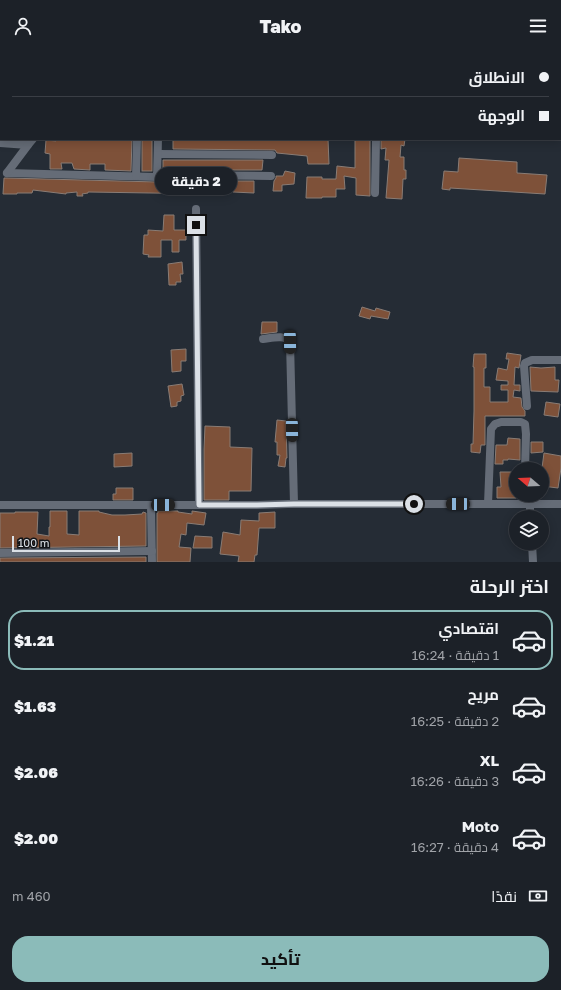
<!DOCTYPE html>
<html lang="ar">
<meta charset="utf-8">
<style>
:root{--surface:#1c2128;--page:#292e34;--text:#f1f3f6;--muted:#a0a3a8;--line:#3a3e45;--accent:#8bbbb9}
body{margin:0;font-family:"Golos Text",Cairo,sans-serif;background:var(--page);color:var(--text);direction:rtl;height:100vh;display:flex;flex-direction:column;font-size:15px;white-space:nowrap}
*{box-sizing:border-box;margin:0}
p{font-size:13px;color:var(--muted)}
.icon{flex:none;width:22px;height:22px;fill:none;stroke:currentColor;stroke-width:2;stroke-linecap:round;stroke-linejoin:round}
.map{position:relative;height:510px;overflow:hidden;direction:ltr}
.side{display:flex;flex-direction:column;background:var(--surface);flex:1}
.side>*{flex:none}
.banner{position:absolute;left:0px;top:0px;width:561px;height:88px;box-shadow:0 2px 10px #0003,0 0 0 1px var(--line);direction:rtl;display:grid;align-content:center;height:88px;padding:0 12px;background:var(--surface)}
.needle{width:26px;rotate:289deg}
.controls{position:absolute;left:509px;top:410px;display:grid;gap:8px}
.controls a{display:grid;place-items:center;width:40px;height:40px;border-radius:50%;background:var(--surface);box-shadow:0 2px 10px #0003,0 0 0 1px var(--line);font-size:20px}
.scale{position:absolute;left:12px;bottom:10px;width:108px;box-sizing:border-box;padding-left:4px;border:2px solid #dbe0e6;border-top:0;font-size:11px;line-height:14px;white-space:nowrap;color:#dbe0e6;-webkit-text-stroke:3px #111418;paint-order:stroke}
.end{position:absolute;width:18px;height:18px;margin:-9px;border:5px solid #dbe0e6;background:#111;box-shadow:0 0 0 2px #111}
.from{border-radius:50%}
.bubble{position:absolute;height:28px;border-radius:14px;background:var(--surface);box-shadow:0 2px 10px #0003,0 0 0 1px var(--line);font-size:13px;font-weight:800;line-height:28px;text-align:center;direction:rtl}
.car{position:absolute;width:12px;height:24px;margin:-12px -6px;border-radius:5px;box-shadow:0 0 3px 1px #0007;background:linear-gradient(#222 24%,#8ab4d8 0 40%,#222 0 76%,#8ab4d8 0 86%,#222 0)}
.banner b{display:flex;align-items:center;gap:14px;height:38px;font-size:15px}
.banner b+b{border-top:1px solid var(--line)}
.banner i{width:10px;height:10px;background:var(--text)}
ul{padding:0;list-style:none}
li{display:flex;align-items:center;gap:12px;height:60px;margin:0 8px 6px;padding:0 4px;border:2px solid transparent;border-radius:16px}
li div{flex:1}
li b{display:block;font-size:15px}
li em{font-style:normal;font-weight:800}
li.selected{border-color:var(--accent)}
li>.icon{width:36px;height:36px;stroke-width:1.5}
h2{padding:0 12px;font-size:18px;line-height:48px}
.pay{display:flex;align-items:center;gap:10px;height:44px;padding:0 12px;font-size:15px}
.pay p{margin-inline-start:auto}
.button{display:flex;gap:8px;margin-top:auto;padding:8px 12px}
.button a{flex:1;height:46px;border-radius:16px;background:var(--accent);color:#111;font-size:16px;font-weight:800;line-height:46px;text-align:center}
header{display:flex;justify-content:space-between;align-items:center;height:52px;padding:0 12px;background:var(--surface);font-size:18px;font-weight:800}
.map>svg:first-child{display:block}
</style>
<header><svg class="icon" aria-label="menu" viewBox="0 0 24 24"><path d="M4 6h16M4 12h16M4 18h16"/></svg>Tako<svg class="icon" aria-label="person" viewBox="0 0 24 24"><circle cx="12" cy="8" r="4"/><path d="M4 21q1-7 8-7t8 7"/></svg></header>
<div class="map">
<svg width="561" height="510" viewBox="0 0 561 510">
<rect width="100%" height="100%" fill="#252c35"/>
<g fill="#7e5139" stroke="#897c75">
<polygon points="56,87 132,87 131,119 105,118 105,112 90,112 90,118 74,117 72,111 61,111 62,117 50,117 50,102 45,101 46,88 56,89"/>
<rect x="142" y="87" width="10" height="32"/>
<polygon points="173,87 328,87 329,112 308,112 307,104 277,101 275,98 272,98 173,97"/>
<polygon points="355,87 370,87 370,144 356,143 356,126 344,124 345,137 336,137 336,145 322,145 322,146 306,146 307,125 322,125 322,127 336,127 337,114 355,116"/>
<polygon points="381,87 405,87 404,94 401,93 400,105 404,105 404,118 406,118 406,127 403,127 402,147 386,146 389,108 385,108 386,96 381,97"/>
<polygon points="459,106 517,110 517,121 547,123 545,142 450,136 450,138 442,137 444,119 458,120"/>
<polygon points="163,108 263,108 262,118 163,118"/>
<polygon points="285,119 295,121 294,132 282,133 282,139 273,139 274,129 276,126 276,124 283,124"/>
<polygon points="4,126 7,126 157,130 161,129 214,129 214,142 88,140 88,141 82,142 83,144 77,144 77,140 66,141 66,142 33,138 32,141 17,141 17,142 3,142"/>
<polygon points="234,129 254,129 254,141 233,140"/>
<polygon points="164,163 174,163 174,178 186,178 186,188 179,188 179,200 172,200 172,188 161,188 161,205 148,205 149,203 143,202 144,183 148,183 148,178 163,179"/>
<polygon points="182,210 183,222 180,222 181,230 176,230 176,233 169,233 168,212"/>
<polygon points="362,255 375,259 376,256 390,260 388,267 371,264 370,267 359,264"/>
<polygon points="262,270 277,270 277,280 261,282"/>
<polygon points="186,297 186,309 181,309 181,319 172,320 171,298"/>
<polygon points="507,301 521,303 519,316 515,315 514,333 520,333 520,339 514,338 513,345 521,346 522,355 525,359 525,364 485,364 485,393 481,393 480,401 471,400 471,392 473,392 474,359 474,315 473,315 474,302 486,302 486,316 484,316 484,335 490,335 490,350 508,350 508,338 501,338 501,333 508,333 508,329 496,328 498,316 507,318 509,307 506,307"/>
<polygon points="530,315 541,316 555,315 555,328 559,328 558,340 531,339"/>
<polygon points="182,332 184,343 181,344 181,349 177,350 177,354 171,355 168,334"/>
<polygon points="546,350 560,352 558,365 544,363"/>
<polygon points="277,368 286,369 287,406 286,406 285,415 278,414 280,403 277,403 277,390 275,390"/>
<polygon points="205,374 230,375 230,395 252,396 251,439 229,439 229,448 204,448 204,397"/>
<polygon points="508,386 520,387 520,408 508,407 508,408 503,408 503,412 495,412 496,393 507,393"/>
<polygon points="531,390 543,390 543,400 531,401"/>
<polygon points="132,401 132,414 114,415 114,402"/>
<polygon points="544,401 561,404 561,416 558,436 542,434 542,416"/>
<polygon points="500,420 513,420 514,434 516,434 516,446 497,446 497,435 501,435"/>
<polygon points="116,436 133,436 133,448 113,448 113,442 116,442"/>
<polygon points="50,459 67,459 67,482 79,483 79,459 99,459 99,460 112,463 125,463 142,462 143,460 146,461 146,494 0,496 0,461 15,461 15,460 38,460 37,482 49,484 49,475 50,475"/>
<polygon points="158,459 178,459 178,460 192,462 192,459 206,461 204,473 187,471 186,483 181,482 179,495 191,496 190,510 157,510 157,461 158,461"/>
<polygon points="275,460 275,476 259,476 257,503 255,503 254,510 238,510 239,504 220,502 223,480 240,483 241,468 259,469 259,461"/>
<polygon points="195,484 212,485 212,496 193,496"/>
<polygon points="146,505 146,510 0,510 0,506"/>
</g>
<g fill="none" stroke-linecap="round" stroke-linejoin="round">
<g stroke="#656c77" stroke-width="8">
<polyline points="111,1 112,0"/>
<polyline points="160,1 160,0"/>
<polyline points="378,1 378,0"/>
<polyline points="485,1 488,0"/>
<polyline points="0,3 1,3"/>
<polyline points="560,69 561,69"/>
<polyline points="0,91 28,93 33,87"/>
<polyline points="158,102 272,103"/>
<polyline points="7,121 157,125 158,87"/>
<polyline points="7,121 28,93"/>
<polyline points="157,123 271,124"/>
<polyline points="136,124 137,87"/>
<polyline points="375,141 376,87"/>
<polyline points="196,157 199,453"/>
<path d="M263 287C272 286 285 282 290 290L294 452"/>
<polyline points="527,354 524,314 525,311 532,308 561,308"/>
<polyline points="488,452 491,377 495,372 501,370 521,370 525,372 526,382 525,417"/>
<polyline points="530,452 530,465"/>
<polyline points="0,453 257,453 288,452 561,452"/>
<polyline points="151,453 152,510"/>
<polyline points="532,491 533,510"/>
<polyline points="0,501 152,499"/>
</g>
</g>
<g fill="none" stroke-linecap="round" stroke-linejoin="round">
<polyline stroke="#dbe0e6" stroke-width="5" points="196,173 199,453 257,453 294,452 414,452"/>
</g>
</svg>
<div class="controls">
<a><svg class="needle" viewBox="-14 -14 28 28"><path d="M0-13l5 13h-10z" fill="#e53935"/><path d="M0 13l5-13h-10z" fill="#a0a3a8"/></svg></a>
<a><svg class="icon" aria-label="layers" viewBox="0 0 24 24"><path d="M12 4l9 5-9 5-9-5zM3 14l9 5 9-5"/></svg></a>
</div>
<div class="scale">100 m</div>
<i class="end from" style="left:414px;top:452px"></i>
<i class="end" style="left:196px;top:173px"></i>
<div class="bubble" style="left:155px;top:115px;width:82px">2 دقيقة</div>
<i class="car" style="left:290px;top:290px;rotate:179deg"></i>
<i class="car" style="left:292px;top:378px;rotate:179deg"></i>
<i class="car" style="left:458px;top:452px;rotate:270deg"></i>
<i class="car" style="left:163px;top:453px;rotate:90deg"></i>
<div class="banner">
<b><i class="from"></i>الانطلاق</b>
<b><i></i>الوجهة</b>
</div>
</div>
<section class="side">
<h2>اختر الرحلة</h2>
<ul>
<li class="selected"><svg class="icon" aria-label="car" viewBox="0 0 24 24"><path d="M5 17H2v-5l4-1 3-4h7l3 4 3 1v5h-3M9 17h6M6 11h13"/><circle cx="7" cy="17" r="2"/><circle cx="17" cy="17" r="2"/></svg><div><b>اقتصادي</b><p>1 دقيقة · 16:24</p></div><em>$1.21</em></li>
<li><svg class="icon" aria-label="car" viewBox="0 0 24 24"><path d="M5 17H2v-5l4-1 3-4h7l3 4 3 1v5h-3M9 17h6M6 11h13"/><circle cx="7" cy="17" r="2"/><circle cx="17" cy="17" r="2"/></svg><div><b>مريح</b><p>2 دقيقة · 16:25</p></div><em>$1.63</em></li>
<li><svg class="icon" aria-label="car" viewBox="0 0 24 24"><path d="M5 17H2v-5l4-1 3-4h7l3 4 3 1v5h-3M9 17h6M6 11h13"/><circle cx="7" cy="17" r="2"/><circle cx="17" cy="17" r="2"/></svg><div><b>XL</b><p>3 دقيقة · 16:26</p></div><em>$2.06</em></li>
<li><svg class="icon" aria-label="car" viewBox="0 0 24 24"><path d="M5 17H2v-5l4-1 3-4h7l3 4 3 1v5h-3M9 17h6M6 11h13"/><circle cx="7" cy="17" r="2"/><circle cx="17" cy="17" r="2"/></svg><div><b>Moto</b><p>4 دقيقة · 16:27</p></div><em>$2.00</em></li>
</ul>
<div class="pay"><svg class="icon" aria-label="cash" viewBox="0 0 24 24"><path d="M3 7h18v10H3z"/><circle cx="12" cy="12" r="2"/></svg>نقدًا<p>460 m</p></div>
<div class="button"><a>تأكيد</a></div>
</section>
